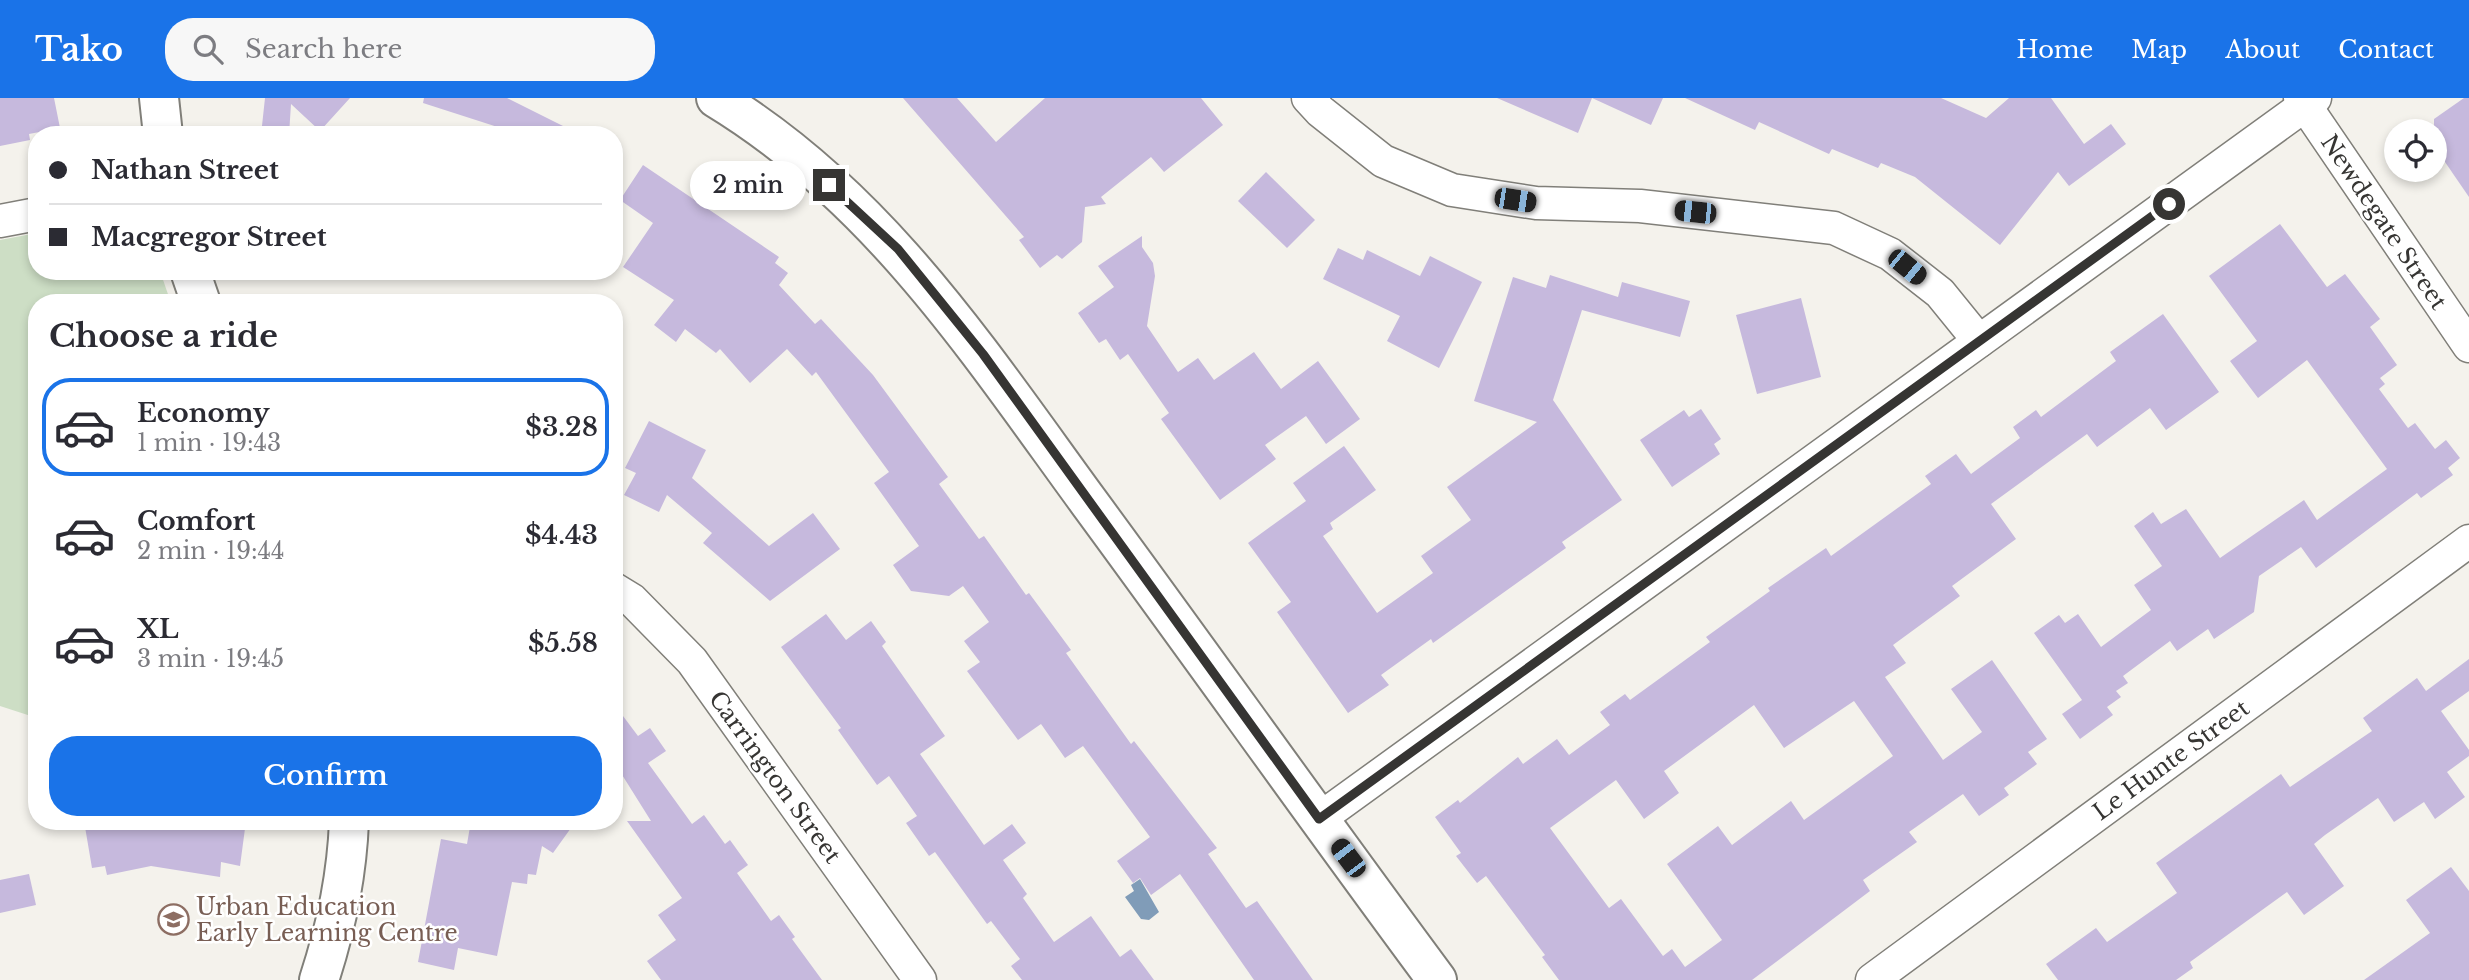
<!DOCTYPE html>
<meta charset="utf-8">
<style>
:root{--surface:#fff;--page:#f7f7f7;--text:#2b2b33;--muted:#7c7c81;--line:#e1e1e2;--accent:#1a73e8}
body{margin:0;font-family:"Libre Baskerville",serif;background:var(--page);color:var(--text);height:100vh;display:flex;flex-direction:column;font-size:26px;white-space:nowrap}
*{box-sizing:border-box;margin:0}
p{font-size:23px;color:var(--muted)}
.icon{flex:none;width:38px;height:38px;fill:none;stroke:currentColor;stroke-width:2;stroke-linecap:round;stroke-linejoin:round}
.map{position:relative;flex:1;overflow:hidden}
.sheet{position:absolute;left:28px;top:196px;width:595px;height:536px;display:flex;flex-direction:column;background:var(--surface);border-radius:28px;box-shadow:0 4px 10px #0003}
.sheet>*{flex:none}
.guide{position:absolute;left:28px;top:28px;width:595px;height:154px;border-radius:28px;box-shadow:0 4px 10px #0003;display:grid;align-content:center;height:154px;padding:0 21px;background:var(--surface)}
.controls{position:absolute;left:2384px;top:21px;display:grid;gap:14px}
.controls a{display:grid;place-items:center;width:63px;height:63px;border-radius:50%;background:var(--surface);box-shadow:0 4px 10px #0003;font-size:35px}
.end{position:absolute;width:32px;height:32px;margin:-16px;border:9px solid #363533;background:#fff;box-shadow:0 0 0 4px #fff}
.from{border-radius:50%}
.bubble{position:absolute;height:49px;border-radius:24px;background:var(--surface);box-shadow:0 4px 10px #0003;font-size:23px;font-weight:600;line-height:49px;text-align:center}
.car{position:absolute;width:21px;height:42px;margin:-21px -10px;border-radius:9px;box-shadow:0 0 5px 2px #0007;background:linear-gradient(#222 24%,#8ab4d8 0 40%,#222 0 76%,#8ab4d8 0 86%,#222 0)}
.guide b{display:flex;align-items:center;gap:24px;height:66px;font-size:26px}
.guide b+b{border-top:2px solid var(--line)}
.guide i{width:18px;height:18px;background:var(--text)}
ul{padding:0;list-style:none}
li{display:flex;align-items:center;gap:21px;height:98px;margin:0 14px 10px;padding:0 7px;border:4px solid transparent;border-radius:28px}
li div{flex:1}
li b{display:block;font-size:26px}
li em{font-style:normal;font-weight:600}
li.on{border-color:var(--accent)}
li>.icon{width:63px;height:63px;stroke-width:1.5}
h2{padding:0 21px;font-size:32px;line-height:84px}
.primary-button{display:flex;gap:14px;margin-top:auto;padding:14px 21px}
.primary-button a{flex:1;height:80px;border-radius:28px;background:var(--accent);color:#fff;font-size:28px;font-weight:600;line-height:80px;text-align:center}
header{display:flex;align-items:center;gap:42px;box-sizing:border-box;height:98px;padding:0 35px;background:var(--accent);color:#fff}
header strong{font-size:33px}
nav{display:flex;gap:38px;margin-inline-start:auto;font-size:24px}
.search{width:490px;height:63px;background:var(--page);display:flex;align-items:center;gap:18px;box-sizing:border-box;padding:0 24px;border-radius:28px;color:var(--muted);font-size:26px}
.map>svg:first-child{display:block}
</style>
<header>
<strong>Tako</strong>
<div class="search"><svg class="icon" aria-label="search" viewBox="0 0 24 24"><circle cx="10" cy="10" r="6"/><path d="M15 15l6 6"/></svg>Search here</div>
<nav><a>Home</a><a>Map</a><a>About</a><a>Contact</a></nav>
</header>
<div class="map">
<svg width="2469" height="882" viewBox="0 0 2469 882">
<rect width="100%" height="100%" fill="#f4f2ec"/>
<polygon fill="#cddec5" points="37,135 37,173 160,173 171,205 37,205 37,620 0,608 0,142"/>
<polygon fill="#809cb8" points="1140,781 1159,814 1149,822 1141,821 1125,799 1134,793 1131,787"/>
<g fill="#c6b9dd" fill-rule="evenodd">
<polygon points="0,0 54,0 60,30 29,36 30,42 0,48"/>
<polygon points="265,0 350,0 320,33 291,6 289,37 261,37"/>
<polygon points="424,0 507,0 581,37 522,37 423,5"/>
<polygon points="903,0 957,0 996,44 1045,0 1201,0 1223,27 1164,74 1151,59 1101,99 1106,106 1085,109 1082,144 1062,161 1057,157 1040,170 1019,142 1024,139"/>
<polygon points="1497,0 1663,0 1651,27 1592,0 1578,35"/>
<polygon points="1685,0 1941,0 1986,20 2009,0 2051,0 2084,46 2111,26 2126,46 2069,88 2058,74 2000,147 1915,79 1881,65 1878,70 1832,51 1829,56 1759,24 1755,32"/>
<polygon points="2464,0 2469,0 2469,99 2434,48 2434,21"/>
<polygon points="643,67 779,159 775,165 788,175 779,187 815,226 821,221 873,277 948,379 939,386 979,441 984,438 1026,497 1029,495 1071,552 1066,555 1131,646 1134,643 1217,750 1208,756 1246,810 1257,803 1313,882 1254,882 1180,776 1151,797 1140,780 1133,785 1117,763 1150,739 1083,648 1065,660 1041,626 1018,642 967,573 980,564 964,543 989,524 963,488 949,498 911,493 893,467 919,448 874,385 889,374 816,274 812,278 787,251 750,285 720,251 716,255 685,231 676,244 654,227 674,202 623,169 653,125 620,102"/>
<polygon points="1266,74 1315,122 1287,150 1238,103"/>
<polygon points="2280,126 2327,189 2345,176 2380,221 2370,229 2397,267 2380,280 2385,286 2379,291 2408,330 2415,325 2435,351 2446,342 2460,360 2448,370 2453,377 2421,400 2417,395 2316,470 2301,449 2259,478 2254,514 2214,541 2208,531 2177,553 2170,543 2123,578 2128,585 2116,593 2121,599 2107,609 2113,617 2080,641 2062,616 2082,602 2034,535 2059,517 2065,525 2078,516 2101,549 2151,512 2134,487 2162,468 2134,428 2153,414 2161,426 2186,411 2220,460 2304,402 2317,422 2387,371 2307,262 2258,300 2230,263 2257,243 2209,178"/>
<polygon points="1142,138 1142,149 1153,165 1155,178 1147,228 1178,274 1198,260 1214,282 1254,254 1281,291 1318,263 1360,321 1326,346 1306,318 1265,347 1276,361 1220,402 1161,321 1169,315 1128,256 1120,262 1106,241 1099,245 1078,215 1114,189 1098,168"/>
<polygon points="1338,150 1363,162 1367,152 1420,178 1430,158 1482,184 1439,270 1387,243 1400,218 1323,181"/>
<polygon points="1550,177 1618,199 1622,184 1690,203 1680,239 1582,212 1553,302 1622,402 1562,444 1566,450 1433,545 1431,541 1381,577 1389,587 1348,615 1277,514 1291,504 1248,445 1306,403 1293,385 1344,348 1376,392 1330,425 1333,431 1323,438 1377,515 1433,475 1421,458 1471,422 1447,389 1537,324 1474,303 1513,179 1546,190"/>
<polygon points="1801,200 1821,279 1757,296 1736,217"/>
<path d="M2163 216 2219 294 2166 332 2150 310 2097 349 2087 336 1991 406 2016 441 1952 488 1960 498 1893 547 1906 565 1885 579 1943 662 1982 634 1951 591 1992 562 2047 641 2028 654 2037 666 2004 690 2009 697 1979 718 1963 696 1909 734 1917 744 1863 782 1870 793 1752 882H1559L1542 859 1545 857 1486 778 1477 785 1456 758 1461 755 1435 719 1458 702 1460 705 1518 659 1523 666 1557 641 1569 657 1610 627 1600 614 1625 596 1630 602 1710 544 1706 539 1770 493 1768 490 1826 450 1831 458 1931 386 1925 378 1956 356 1971 376 2020 340 2013 329 2036 312 2041 319 2116 263 2110 254ZM1854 603 1893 658 1804 722 1791 703 1732 747 1718 728 1667 766 1722 842 1685 869 1672 851 1663 858 1621 801 1609 810 1550 730 1616 682 1644 721 1679 695 1664 673 1754 607 1784 650Z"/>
<polygon points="1701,311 1721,341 1714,346 1720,356 1672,389 1640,342 1684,312 1689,319"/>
<polygon points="649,323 706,352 692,380 769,448 813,415 840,451 770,503 703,445 712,435 667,397 659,414 624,397 636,375 625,370"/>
<polygon points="826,516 846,542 871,523 886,544 882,548 945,638 920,656 984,747 1012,726 1026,745 1003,762 1027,796 1023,800 1054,844 1091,818 1120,859 1131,851 1154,882 1022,882 1011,868 1020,861 991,823 987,826 935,754 929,758 906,725 917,718 889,678 877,687 838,632 841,630 781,549"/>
<polygon points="2469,561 2469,593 2441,613 2469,652 2469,658 2447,674 2465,699 2435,721 2424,704 2394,724 2378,700 2325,737 2314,746 2344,788 2304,817 2287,794 2190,864 2193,870 2176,882 2058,882 2046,866 2096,830 2107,844 2177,795 2156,765 2281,676 2290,689 2372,633 2363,620 2417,580 2426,593"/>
<polygon points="614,606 638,638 650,630 666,653 648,665 692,726 704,717 725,746 730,742 748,767 737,775 771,823 779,817 795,839 792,841 822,882 661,882 647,863 676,842 658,817 682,800 627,723 651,723 614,664"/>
<polygon points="84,723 246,723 240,768 221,764 220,779 151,768 107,777 105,768 92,770"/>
<polygon points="471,723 576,723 553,755 542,748 536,777 528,776 527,786 512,784 497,858 458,850 454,872 418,864 441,741 467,746"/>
<polygon points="2451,769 2469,793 2469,882 2364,882 2430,835 2406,802"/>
<polygon points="29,776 36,807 0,815 0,782"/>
</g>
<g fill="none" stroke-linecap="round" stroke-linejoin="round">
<defs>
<g id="minor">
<polyline points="1308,0 1320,13 1383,63 1452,92 1536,105 1640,108 1834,130 1890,156 1940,195 1979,243"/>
<polyline points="2300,0 2469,248"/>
<polyline points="0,123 37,116"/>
<polyline points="614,491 632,502 692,563 920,882"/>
<polyline points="1319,721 2315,0"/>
<polyline points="1872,882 2469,443"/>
</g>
<g id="tertiary">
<polyline points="159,0 163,37"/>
<path d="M716 0C879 99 979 254 1088 403 1205 562 1319 723 1437 882"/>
<polyline points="190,173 201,205"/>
<path d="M319 882C336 830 347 777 349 723"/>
</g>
</defs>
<use href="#minor" stroke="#807f79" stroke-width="35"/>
<use href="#tertiary" stroke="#807f79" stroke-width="42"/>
<use href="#minor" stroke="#fff" stroke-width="32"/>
<use href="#tertiary" stroke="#fff" stroke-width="38"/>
</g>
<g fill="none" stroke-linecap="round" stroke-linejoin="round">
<polyline stroke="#363533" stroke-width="9" points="829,87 898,151 983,256 1319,721 2169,106"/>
</g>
<defs>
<symbol id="school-ring" viewBox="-11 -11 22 22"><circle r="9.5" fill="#fff" stroke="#8d6e63" stroke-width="1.5"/><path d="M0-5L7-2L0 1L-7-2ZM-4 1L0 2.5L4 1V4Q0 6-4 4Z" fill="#8d6e63"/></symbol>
</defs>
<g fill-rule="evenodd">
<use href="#school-ring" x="156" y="804" width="35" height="35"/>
</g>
<g text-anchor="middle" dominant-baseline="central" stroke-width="5" stroke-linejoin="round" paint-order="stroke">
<g font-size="23" fill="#363533" stroke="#fff">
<text transform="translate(2384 124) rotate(56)">Newdegate Street</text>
<text transform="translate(2171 662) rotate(-36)">Le Hunte Street</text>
<text transform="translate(775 679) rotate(54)">Carrington Street</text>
</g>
<g font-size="23" fill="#785e54" stroke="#fff" text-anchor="start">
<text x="196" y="809">Urban Education<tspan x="196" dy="26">Early Learning Centre</tspan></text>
</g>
</g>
</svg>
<div class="controls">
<a><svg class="icon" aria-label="locate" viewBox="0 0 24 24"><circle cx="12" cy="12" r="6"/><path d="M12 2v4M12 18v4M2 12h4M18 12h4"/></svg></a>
</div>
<i class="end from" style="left:2169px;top:106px"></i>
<i class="end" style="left:829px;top:87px"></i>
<div class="bubble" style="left:690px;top:63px;width:116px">2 min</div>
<i class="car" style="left:1515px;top:102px;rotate:99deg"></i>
<i class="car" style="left:1695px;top:114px;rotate:276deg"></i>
<i class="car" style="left:1907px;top:169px;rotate:129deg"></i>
<i class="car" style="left:1348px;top:760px;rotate:323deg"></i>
<div class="guide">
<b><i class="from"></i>Nathan Street</b>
<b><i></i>Macgregor Street</b>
</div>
<section class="sheet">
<h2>Choose a ride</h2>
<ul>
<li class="on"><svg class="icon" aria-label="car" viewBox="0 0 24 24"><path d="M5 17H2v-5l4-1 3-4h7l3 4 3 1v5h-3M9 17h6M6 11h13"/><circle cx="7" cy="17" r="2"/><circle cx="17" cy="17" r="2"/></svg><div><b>Economy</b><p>1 min · 19:43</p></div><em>$3.28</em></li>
<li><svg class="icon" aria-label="car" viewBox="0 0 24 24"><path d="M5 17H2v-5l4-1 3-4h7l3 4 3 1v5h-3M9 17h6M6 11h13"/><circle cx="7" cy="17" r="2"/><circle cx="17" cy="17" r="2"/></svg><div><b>Comfort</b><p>2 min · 19:44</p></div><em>$4.43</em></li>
<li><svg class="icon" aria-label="car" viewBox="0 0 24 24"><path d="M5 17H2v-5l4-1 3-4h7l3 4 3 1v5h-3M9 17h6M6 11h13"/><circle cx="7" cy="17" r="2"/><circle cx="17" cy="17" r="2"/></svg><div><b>XL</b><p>3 min · 19:45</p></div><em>$5.58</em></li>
</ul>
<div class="primary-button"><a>Confirm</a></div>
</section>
</div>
